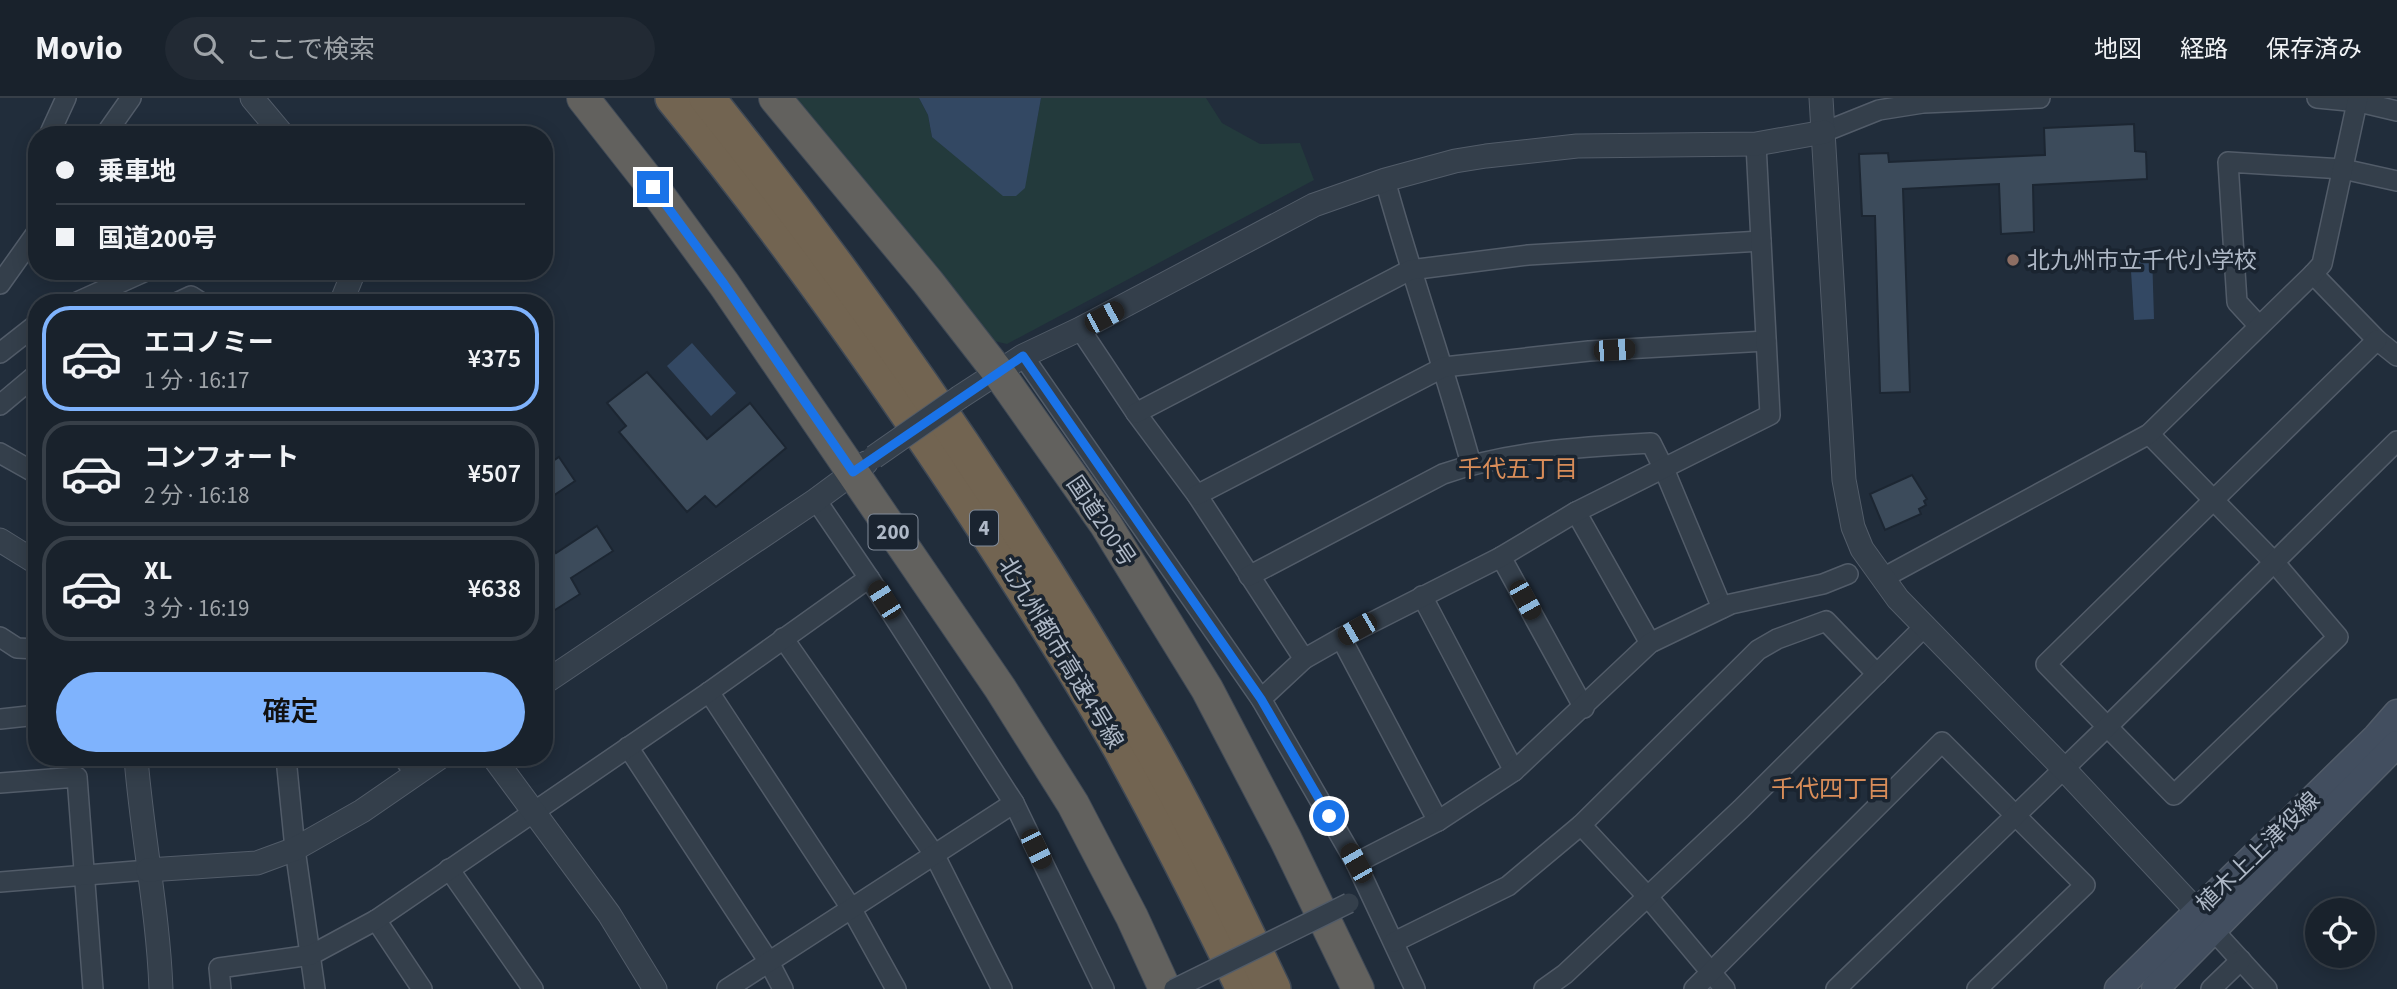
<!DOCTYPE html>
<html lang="ja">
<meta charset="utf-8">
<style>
:root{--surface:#19222c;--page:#222a34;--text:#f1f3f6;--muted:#9fa4a9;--line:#373f48;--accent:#7fb3fd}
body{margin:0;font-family:"Source Sans 3","Noto Sans JP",sans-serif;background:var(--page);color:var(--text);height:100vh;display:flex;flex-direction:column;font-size:26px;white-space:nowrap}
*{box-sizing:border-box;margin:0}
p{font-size:23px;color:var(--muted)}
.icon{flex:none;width:38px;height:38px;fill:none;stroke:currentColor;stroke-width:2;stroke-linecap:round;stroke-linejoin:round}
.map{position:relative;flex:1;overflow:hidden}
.drawer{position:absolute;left:28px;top:196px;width:525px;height:472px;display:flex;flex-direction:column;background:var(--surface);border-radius:28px;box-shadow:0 4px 18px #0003,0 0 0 2px var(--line)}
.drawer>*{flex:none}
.top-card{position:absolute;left:28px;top:28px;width:525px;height:154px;border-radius:28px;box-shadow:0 4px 18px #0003,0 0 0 2px var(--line);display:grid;align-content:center;height:154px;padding:0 28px;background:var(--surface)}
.buttons{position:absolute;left:2305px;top:800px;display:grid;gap:14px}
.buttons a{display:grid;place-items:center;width:70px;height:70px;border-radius:50%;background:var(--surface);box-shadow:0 4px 18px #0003,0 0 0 2px var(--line);font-size:35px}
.end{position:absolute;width:32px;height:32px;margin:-16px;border:9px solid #1a73e8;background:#fff;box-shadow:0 0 0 4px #fff}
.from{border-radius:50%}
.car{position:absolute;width:21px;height:42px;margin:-21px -10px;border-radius:9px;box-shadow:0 0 5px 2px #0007;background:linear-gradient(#222 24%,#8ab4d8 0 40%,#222 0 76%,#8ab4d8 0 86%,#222 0)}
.top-card b{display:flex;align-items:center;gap:24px;height:66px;font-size:26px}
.top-card b+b{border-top:2px solid var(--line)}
.top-card i{width:18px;height:18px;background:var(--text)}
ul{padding:12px 0 0;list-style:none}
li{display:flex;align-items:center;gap:21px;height:105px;margin:0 14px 10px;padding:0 14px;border:4px solid var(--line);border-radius:28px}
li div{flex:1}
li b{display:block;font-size:26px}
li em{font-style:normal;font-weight:600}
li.active{border-color:var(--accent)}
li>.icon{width:63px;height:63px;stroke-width:1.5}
.primary-button{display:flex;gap:14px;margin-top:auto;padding:14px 28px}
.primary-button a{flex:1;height:80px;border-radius:42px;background:var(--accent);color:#111;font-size:28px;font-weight:600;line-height:80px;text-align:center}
header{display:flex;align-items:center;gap:42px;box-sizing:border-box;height:98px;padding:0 35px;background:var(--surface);border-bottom:2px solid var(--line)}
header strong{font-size:33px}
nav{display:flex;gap:38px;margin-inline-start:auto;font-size:24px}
.search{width:490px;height:63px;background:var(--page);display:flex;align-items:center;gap:18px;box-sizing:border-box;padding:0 24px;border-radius:38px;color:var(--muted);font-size:26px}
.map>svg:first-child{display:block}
</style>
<header>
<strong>Movio</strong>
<div class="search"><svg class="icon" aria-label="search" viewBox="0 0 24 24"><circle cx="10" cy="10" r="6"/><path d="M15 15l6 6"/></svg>ここで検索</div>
<nav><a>地図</a><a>経路</a><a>保存済み</a></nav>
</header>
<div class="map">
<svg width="2397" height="891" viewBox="0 0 2397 891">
<rect width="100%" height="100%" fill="#212d3b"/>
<polygon fill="#233a3c" points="794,0 919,0 928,17 932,39 1036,27 1041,0 1206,0 1222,25 1260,46 1300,45 1314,82 1007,246 994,243"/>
<g fill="#334863">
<polygon points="919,0 1041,0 1025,90 1016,98 1003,98 932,39 928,17"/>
<polygon points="2152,155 2154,221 2134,222 2130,156"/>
<polygon points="692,245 736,295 711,318 667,268"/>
</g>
<g fill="#3c4b5b" stroke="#1c2632" stroke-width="2">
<polygon points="2134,26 2135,53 2146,54 2147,81 2033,87 2034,134 2001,136 1999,86 1903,91 1910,294 1880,295 1875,118 1862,118 1859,56 1888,55 1889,64 2045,57 2044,30"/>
<polygon points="647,274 707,341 750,305 786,350 716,409 705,398 687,414 619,334 626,328 607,305"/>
<polygon points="559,359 575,383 544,404 544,369"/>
<polygon points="1912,377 1927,401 1924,403 1926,407 1919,411 1921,416 1885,432 1870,396"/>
<polygon points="597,428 613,453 571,480 580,496 544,519 544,436 556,455"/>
</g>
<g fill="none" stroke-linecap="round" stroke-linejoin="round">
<defs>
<g id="minor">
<polyline points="2317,0 2359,4 2397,13"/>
<polyline points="1824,34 1879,12 1923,5 2040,0"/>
<polyline points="49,37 66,0"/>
<polyline points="105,37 131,0"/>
<path d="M1385 82C1411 177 1445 271 1471 366"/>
<polyline points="2313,176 2377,242 2397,258"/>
<polyline points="0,186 37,134"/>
<polyline points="75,205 146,173"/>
<polyline points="176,205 191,198 202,205"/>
<polyline points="2259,228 2237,204 2228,64 2343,71 2397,83"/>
<polyline points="1080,231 1136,315 1197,397 1304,561"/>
<polyline points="0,255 37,226"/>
<polyline points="1023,258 1261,601 1356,765 1415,891"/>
<polyline points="0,307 37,276"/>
<polyline points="1136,315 1410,172 1528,157 1761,143"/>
<polyline points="2149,336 2274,464 2338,539 2174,697 2046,566 2377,242"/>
<polyline points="0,355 37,376"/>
<polyline points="1197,397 1444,269 1589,253 1766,243"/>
<polyline points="1576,414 1650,545"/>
<polyline points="1501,459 1584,610"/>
<path d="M1249 478 1443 376C1510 353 1581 349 1651 345L1664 371 1722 510"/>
<polyline points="1883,480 2149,336 2313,176 2322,166 2358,0"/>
<polyline points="1422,498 1514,673"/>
<polyline points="0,539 17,550 37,551"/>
<polyline points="783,540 934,756 1002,891"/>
<polyline points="1341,540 1438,723"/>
<polyline points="709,594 851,810 896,891"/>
<polyline points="1261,601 1304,561 1341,540 1501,459 1576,414 1770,317 1756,46"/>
<polyline points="0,621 37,617"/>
<polyline points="628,649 769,864 783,891"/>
<polyline points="286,660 295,751 315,891"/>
<polyline points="404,660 415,676"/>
<polyline points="0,685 77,679 93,891"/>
<polyline points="1014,705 1104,891"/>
<polyline points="1581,727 1648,799 1725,891"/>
<polyline points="1356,765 1438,723 1514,673 1650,545 1731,506 1823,486 1848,476"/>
<polyline points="449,771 533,891"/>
<polyline points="0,784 148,772"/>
<polyline points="376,822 422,891"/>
<polyline points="2214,833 2267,891"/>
<polyline points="1394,844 1508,788 1581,727 1758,552 1777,541 1826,523 1877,576"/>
<polyline points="221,891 219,870 311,857 376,822 709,594 869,480"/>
<polyline points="727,891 1014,705 869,480 816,402"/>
<polyline points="1544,891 1565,876 1741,711 1925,528"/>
<polyline points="1694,891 1942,644 2085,787 1977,891"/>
<polyline points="1836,891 2108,628 2397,343"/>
<polyline points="2211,891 2241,862"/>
</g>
<g id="tertiary">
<polyline points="252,0 283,37"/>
<polyline points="1821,0 1844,382 1853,429 1862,451 1898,501 2064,671 2208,825"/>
<polyline points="341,205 354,173"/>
<polyline points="960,299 1023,258 1080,231 1314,107 1385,82 1455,63 1486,58 1577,48 1756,46 1824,34"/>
<polyline points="0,442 37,465"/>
<polyline points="544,585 816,402 866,365"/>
<path d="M136 660C142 737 158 813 161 891"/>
<polyline points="494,660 609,816 655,891"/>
<polyline points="148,772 257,765 295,751 362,713 439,660"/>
</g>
<g id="secondary">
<polyline points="2118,891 2376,639 2397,615"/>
<polyline points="2155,891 2397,646"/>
</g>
<g id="trunk">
<polyline points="583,0 653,89 724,186 1000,590 1073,706 1132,819 1165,891"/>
<polyline points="775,0 928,184 998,274 1106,427 1207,591 1285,740 1358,891"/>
</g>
<g id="motorway">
<path d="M673 0C779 129 876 266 968 405 1020 485 1073 566 1120 649 1164 729 1205 810 1244 891"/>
<path d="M707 0C868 200 1014 413 1143 635 1191 718 1232 805 1273 891"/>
</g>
</defs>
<use href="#minor" stroke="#525c69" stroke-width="22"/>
<use href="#tertiary" stroke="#525c69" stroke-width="25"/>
<use href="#secondary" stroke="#525c69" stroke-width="29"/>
<use href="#trunk" stroke="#3f4956" stroke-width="34"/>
<use href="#motorway" stroke="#3f4956" stroke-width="38"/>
<use href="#minor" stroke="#343f4b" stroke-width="19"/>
<use href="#tertiary" stroke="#343f4b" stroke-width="23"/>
<use href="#secondary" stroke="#424e5f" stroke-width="26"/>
<use href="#trunk" stroke="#62615e" stroke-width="32"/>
<use href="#motorway" stroke="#726451" stroke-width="35"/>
<defs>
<polyline id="minor-bridge" points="1174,891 1349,805"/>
<polyline id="tertiary-bridge" points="874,359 960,299"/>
</defs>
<use href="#minor-bridge" stroke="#525c69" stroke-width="22" stroke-linecap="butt"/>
<use href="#tertiary-bridge" stroke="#525c69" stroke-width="25" stroke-linecap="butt"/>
<use href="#minor-bridge" stroke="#343f4b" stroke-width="19"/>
<use href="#tertiary-bridge" stroke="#343f4b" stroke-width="23"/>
</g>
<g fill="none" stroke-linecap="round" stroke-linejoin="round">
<polyline stroke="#1a73e8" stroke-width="9" points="653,89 724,186 853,374 1023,258 1261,601 1329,718"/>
</g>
<circle fill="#8d6e63" stroke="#1a2430" stroke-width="2.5" cx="2013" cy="162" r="7"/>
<g text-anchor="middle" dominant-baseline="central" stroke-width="7" stroke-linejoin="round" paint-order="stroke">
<g fill="#1a2430" stroke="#828c9a" stroke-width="2">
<rect x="970" y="412.5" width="28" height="35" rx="5"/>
<rect x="868.5" y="416.5" width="49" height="35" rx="5"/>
</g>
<g font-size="21" font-weight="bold" fill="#afb9c7">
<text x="984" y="430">4</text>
<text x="893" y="434">200</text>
</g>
<g font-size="23" fill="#afb9c7" stroke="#1a2430" text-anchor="start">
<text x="2027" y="162">北九州市立千代小学校</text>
</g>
<g font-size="23" fill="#afb9c7" stroke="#1a2430">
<text transform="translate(1101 423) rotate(56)">国道200号</text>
<text transform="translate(1061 555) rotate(59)">北九州都市高速4号線</text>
<text transform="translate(2258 754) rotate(-44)">植木上上津役線</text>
</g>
<g font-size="24" fill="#d98d59" stroke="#1a2430">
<text x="1518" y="371">千代五丁目</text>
<text x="1831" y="691">千代四丁目</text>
</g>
</g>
</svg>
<div class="buttons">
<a><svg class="icon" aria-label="locate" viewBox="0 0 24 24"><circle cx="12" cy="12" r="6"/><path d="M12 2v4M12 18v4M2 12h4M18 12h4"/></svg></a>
</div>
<i class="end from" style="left:1329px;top:718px"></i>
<i class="end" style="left:653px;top:89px"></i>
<i class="car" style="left:1104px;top:219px;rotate:62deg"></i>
<i class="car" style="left:1614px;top:252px;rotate:86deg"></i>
<i class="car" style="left:884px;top:502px;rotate:328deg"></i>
<i class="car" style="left:1525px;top:502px;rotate:151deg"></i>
<i class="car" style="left:1357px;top:531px;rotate:240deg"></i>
<i class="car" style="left:1036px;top:751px;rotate:154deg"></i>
<i class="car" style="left:1356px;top:765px;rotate:330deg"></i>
<div class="top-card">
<b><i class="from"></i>乗車地</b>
<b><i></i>国道200号</b>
</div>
<section class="drawer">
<ul>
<li class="active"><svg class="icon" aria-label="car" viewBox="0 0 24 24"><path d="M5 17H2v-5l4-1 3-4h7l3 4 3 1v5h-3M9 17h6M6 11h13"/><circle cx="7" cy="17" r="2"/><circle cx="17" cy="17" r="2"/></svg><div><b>エコノミー</b><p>1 分 · 16:17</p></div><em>¥375</em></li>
<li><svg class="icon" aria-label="car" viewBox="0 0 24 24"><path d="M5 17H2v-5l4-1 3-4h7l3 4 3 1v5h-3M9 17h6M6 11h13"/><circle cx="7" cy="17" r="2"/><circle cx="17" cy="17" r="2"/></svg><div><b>コンフォート</b><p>2 分 · 16:18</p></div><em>¥507</em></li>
<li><svg class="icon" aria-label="car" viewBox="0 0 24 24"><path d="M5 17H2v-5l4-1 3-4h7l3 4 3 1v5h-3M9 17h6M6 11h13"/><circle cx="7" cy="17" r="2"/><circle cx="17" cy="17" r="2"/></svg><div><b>XL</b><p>3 分 · 16:19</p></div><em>¥638</em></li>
</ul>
<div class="primary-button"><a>確定</a></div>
</section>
</div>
